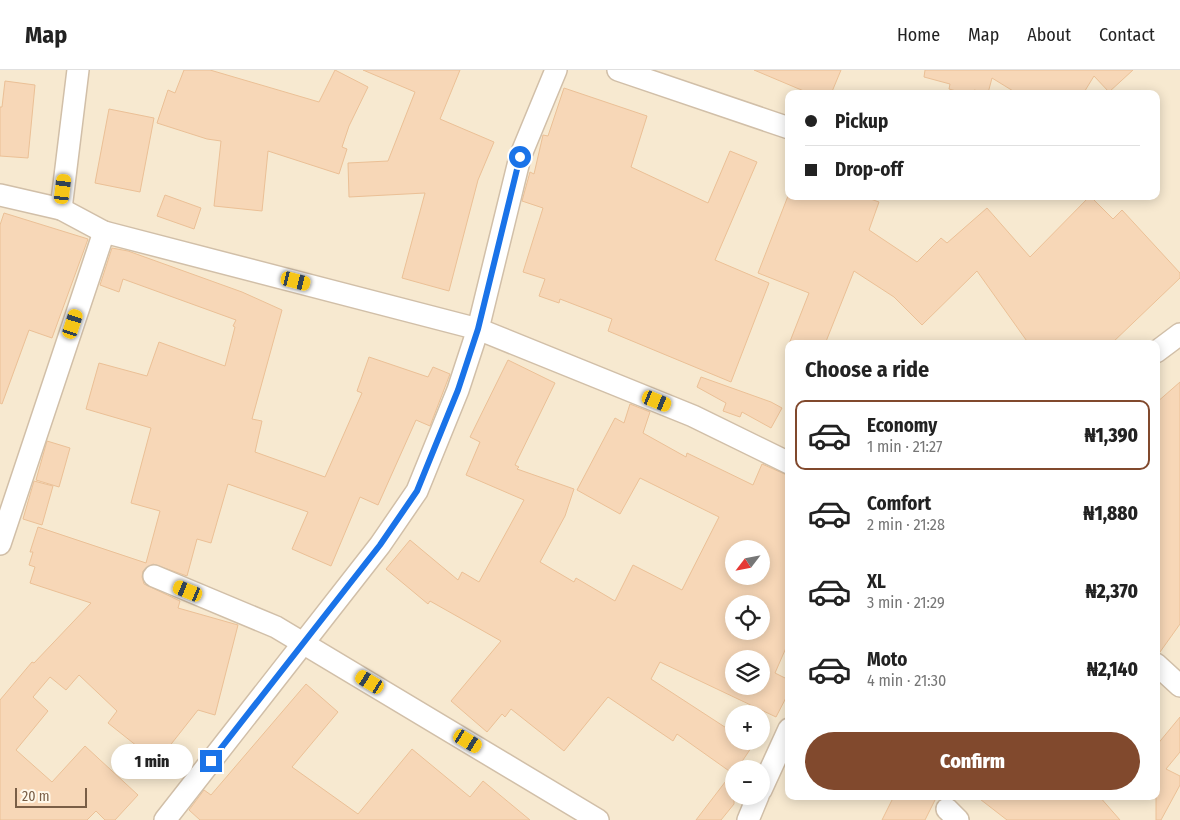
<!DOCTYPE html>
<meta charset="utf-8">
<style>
:root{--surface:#fff;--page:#f6f6f6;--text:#222;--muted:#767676;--line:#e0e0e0;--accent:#81492d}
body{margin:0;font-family:"Fira Sans Condensed",sans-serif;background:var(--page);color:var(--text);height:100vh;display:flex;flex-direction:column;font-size:19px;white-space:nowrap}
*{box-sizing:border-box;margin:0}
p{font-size:16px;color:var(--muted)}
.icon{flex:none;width:28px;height:28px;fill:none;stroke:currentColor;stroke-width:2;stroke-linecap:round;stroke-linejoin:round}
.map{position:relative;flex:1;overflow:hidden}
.drawer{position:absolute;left:785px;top:270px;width:375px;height:460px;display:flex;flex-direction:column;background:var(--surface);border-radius:10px;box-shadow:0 2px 12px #0003}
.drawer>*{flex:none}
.hud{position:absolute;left:785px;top:20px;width:375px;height:110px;border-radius:10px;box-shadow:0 2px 12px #0003;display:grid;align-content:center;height:110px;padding:0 20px;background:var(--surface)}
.needle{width:32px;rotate:238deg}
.fabs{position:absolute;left:725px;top:470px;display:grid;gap:10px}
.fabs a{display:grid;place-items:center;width:45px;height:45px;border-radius:50%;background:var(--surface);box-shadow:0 2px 12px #0003;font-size:25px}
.scale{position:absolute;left:15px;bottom:12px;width:72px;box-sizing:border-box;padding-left:5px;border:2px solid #795e46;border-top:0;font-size:14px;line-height:18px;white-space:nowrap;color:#795e46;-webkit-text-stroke:4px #fff9eb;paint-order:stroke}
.end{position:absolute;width:22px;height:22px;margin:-11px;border:6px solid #1a73e8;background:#fff;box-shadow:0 0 0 2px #fff}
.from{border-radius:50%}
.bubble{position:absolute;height:35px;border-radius:18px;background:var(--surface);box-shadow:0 2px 12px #0003;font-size:16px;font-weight:800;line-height:35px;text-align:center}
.car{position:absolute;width:15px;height:30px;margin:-15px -8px;border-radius:6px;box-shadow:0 0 4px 1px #0007;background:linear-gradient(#f5c518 24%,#345 0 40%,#f5c518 0 76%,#345 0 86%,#f5c518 0)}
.hud b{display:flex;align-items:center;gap:18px;height:48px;font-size:19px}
.hud b+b{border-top:1px solid var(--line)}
.hud i{width:12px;height:12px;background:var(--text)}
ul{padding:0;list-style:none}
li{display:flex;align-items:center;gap:15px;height:70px;margin:0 10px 8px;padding:0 10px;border:2px solid transparent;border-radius:10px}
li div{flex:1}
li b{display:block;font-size:19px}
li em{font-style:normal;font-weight:800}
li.current{border-color:var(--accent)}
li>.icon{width:45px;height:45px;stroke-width:1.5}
h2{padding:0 20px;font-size:22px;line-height:60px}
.cta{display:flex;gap:10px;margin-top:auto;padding:10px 20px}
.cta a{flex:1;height:58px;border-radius:30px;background:var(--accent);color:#fff;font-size:20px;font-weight:800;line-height:58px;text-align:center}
header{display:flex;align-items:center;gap:30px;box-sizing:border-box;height:70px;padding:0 25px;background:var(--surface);border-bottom:1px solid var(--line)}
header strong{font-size:24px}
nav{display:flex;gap:28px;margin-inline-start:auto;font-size:18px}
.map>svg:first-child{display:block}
</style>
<header>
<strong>Map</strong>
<nav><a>Home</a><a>Map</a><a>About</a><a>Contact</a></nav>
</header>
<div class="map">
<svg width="1180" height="750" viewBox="0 0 1180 750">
<rect width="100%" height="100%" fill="#fff7e3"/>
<path fill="#f7e9d0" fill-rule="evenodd" d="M0 0H1180V750H0ZM789 24H1156V126H789ZM789 274H1156V726H789ZM734 479H761V506H734ZM734 534H761V561H734ZM734 589H761V616H734ZM734 644H761V671H734ZM734 699H761V726H734Z"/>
<g fill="#f7d7b7" stroke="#ebc096" fill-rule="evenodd">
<polygon points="184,0 210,0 319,32 335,0 368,17 349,56 342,77 347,79 339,104 268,81 262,141 214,136 221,71 207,69 157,53 168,20 175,23"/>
<polygon points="363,0 460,0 440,49 494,72 478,110 449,221 402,208 425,123 349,127 348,93 388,91 415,22"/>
<polygon points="754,0 841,0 831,24 811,24"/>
<polygon points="925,0 1133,0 1109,22 1094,6 1083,24 1018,24 992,8 988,23 974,20 973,24 967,24 949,19 950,14 924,7"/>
<polygon points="5,11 35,15 28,88 0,86 0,37 2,37"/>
<polygon points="564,18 647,46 631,97 708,133 730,81 757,92 715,190 769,213 731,312 608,261 612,249 560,229 559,233 539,226 545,209 523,202 543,138 522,131 530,102 534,104 543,65 548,66"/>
<polygon points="109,39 154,48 140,122 95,113"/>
<polygon points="165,125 201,138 194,159 157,146"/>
<polygon points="788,126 862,126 879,132 869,160 917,192 941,168 947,173 987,138 1030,187 1090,126 1113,149 1122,140 1180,203 1180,208 1111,274 1029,274 977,201 922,255 894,227 854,201 825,274 789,274 809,223 758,203"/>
<polygon points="4,143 88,169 52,268 29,260 2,334 0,333 0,155"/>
<polygon points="112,178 128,181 242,222 282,240 252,349 262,351 255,382 325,407 362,323 357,321 369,287 428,307 433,297 450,304 430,356 416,350 378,435 360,427 331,496 292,479 308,442 228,414 211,473 197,469 187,506 153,494 143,501 142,507 144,514 180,531 178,538 238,555 215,645 198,640 157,692 108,653 117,641 79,605 66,620 50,607 33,627 48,641 16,680 52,712 85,676 138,725 115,750 105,750 96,741 87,750 0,750 0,630 32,592 34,593 91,533 30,513 35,497 29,495 33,482 30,482 38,457 146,493 160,441 131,433 151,358 86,339 99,293 147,306 159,272 225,296 235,257 233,256 236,250 123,209 119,222 100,215"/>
<path d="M508 290 555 313 515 395 519 397 517 399 574 419 565 446 540 492 574 512 576 508 615 531 633 495 682 520 719 447 640 408 620 444 577 420 615 348 624 353 630 334 650 342 643 363 686 387 687 383 753 415 762 394 789 406V571L775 603 789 610V622L776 647 660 592 651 609 734 663V671H747L753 675 737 699H734V734L721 750H696L732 703 677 664 673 671 608 627 564 681 511 639 505 647 502 644 487 662 451 631 501 571 430 531 428 534 386 499 410 470 458 510 462 502 479 512 524 430 466 405 480 372 470 367ZM734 479H761V506H734ZM734 534H761V561H734ZM734 589H761V616H734Z"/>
<polygon points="701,307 771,332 782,338 771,358 742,342 740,347 723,341 726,333 697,317"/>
<polygon points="1180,312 1180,554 1160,582 1156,582 1156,333"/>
<polygon points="47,371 70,378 59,417 36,410"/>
<polygon points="34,411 53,416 42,455 23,449"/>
<polygon points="306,614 338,642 292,697 358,744 412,679 470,727 483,711 530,750 200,750 189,740 204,720 211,725"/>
<polygon points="1180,647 1180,682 1166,699 1180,706 1180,715 1161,750 1156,750 1156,676"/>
<polygon points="894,726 937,726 925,750 882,750"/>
<polygon points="976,726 1099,726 1120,750 1007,750"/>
</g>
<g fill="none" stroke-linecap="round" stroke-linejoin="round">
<defs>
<g id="street">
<polyline points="618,0 789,58"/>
<polyline points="0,125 61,139 104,162 478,259 693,346 789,393"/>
<polyline points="61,139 78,0"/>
<polyline points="1156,282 1180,264"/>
<polyline points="0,474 104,162"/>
<polyline points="154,506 276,557 598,750"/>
<polyline points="1156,594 1180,616"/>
<polyline points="761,720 789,659"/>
<polyline points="947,739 958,750"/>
<polyline points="165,750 380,475 417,421 458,320 478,259 520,87 556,0"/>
<polyline points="748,750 758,726"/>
</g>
</defs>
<use href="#street" stroke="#d1bfa8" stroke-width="24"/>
<use href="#street" stroke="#fff" stroke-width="21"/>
</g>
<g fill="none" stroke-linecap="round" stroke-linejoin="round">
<polyline stroke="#1a73e8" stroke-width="6" points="211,691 380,475 417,421 458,320 478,259 520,87"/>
</g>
</svg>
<div class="fabs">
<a><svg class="needle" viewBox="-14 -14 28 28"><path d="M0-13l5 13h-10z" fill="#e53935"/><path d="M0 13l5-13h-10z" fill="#767676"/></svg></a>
<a><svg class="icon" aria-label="locate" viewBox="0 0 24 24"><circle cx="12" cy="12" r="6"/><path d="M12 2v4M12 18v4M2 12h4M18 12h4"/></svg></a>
<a><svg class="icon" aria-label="layers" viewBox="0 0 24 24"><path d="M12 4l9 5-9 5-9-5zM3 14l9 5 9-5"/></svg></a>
<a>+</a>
<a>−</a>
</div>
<div class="scale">20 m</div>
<i class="end from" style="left:520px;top:87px"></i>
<i class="end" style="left:211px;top:691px"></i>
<div class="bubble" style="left:111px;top:674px;width:82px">1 min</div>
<i class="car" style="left:63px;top:119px;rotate:7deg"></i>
<i class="car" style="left:296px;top:211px;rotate:104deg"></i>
<i class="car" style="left:73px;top:254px;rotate:18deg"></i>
<i class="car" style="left:657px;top:331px;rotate:112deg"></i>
<i class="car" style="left:188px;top:521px;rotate:292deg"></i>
<i class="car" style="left:370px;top:612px;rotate:301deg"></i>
<i class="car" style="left:468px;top:671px;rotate:121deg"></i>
<div class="hud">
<b><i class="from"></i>Pickup</b>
<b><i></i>Drop-off</b>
</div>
<section class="drawer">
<h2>Choose a ride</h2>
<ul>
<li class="current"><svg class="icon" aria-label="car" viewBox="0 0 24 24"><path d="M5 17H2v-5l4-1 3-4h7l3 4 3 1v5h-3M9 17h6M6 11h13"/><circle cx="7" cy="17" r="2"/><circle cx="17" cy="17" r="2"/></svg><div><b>Economy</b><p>1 min · 21:27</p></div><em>₦1,390</em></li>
<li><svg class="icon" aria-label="car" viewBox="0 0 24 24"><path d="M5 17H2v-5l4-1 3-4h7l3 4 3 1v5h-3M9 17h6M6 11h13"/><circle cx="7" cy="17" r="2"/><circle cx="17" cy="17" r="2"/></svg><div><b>Comfort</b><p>2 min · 21:28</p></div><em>₦1,880</em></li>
<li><svg class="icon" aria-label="car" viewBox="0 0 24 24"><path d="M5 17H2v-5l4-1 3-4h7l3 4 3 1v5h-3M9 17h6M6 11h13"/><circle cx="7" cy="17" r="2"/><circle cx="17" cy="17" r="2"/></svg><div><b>XL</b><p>3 min · 21:29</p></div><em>₦2,370</em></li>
<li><svg class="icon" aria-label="car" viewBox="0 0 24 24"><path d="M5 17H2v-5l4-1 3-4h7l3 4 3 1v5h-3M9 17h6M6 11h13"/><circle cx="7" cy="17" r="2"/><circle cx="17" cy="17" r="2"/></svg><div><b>Moto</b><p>4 min · 21:30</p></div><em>₦2,140</em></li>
</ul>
<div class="cta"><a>Confirm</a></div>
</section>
</div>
